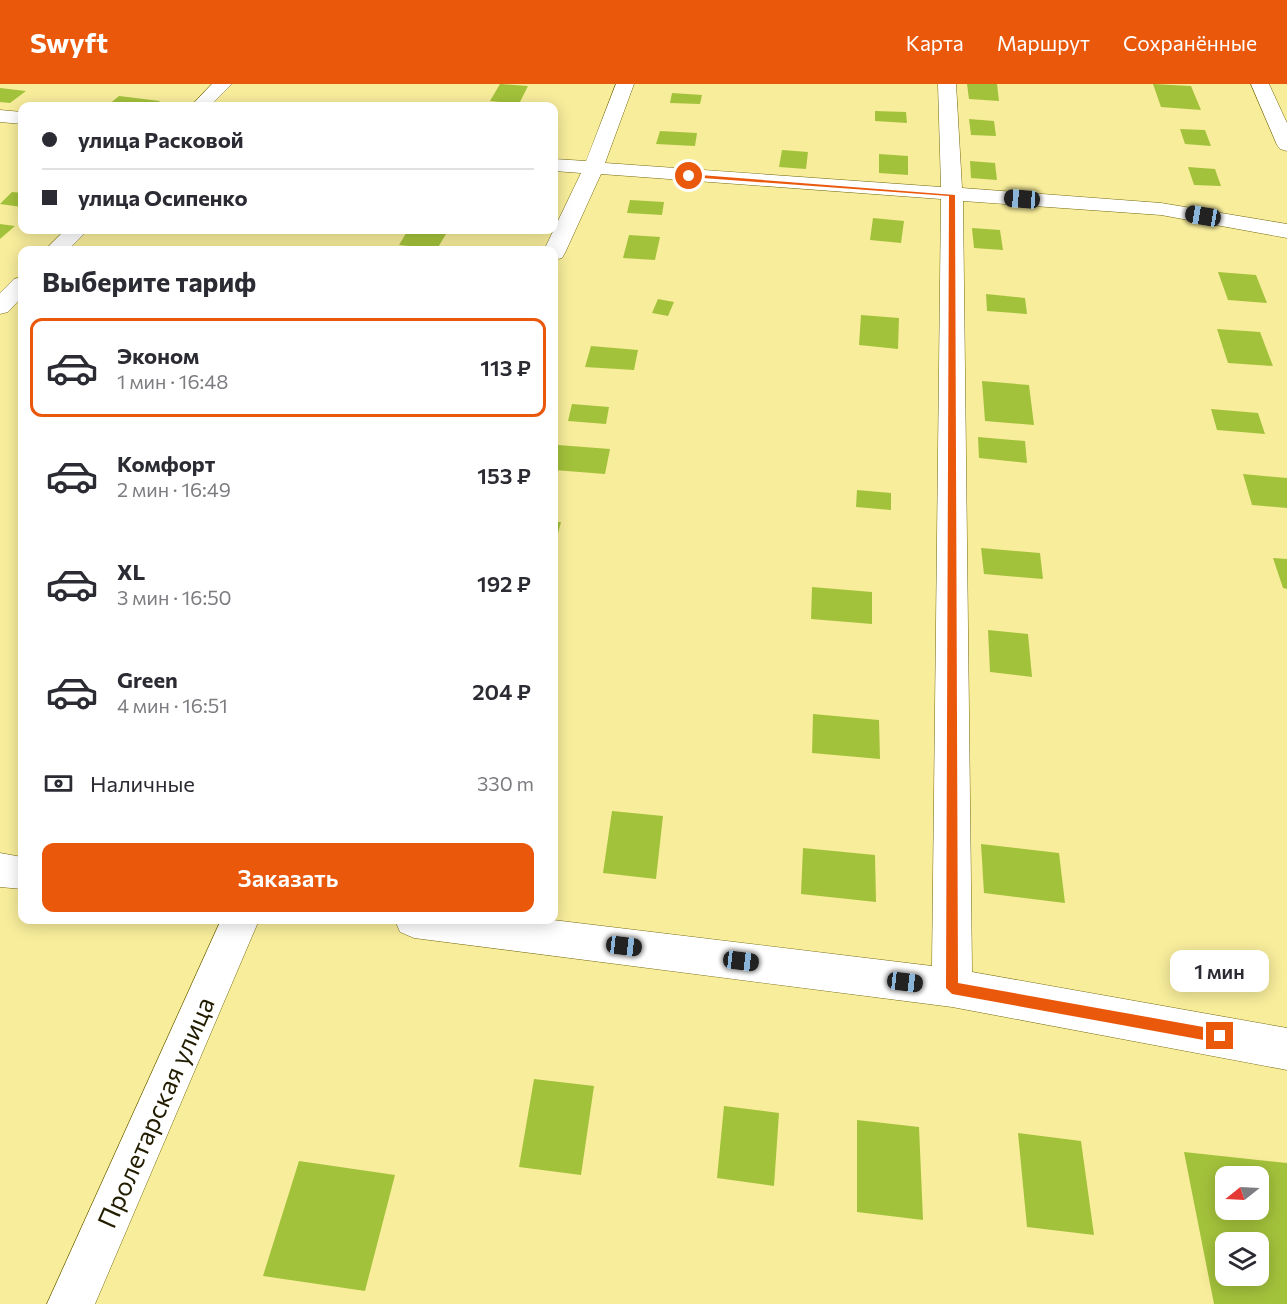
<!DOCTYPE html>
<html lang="ru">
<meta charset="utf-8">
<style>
:root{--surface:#fff;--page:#f7f7f7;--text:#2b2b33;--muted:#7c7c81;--line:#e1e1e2;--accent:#ea580c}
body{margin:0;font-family:Commissioner,sans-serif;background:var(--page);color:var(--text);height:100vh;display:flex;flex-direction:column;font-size:22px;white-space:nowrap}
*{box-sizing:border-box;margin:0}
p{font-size:20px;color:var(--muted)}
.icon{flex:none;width:33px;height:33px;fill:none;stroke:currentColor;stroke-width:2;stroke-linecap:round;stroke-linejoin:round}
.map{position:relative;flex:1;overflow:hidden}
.side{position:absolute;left:18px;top:162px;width:540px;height:678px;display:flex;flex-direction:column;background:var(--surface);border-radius:12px;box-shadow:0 3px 15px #0003}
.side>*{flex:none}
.guide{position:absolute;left:18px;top:18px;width:540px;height:132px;border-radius:12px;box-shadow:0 3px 15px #0003;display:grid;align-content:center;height:132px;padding:0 24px;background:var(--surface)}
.needle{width:39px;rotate:252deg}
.buttons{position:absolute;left:1215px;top:1082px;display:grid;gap:12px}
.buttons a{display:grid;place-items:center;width:54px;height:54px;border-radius:12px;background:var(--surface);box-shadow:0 3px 15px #0003;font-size:30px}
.end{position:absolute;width:27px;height:27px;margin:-14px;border:8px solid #ea580c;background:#fff;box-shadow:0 0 0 3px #fff}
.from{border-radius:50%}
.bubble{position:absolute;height:42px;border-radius:12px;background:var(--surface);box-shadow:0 3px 15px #0003;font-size:20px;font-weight:600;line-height:42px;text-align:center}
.car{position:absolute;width:18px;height:36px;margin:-18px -9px;border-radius:8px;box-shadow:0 0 4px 2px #0007;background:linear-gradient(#222 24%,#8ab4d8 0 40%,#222 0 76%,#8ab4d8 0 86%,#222 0)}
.guide b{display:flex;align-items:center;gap:21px;height:57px;font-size:22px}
.guide b+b{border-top:2px solid var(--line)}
.guide i{width:15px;height:15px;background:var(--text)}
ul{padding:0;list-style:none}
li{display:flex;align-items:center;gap:18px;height:99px;margin:0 12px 9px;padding:0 12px;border:3px solid transparent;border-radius:12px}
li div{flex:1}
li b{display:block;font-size:22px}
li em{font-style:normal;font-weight:600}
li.selected{border-color:var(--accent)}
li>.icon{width:54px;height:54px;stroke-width:1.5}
h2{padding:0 24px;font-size:27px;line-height:72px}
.pay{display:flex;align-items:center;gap:15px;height:66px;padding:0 24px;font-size:22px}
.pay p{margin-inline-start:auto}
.primary-button{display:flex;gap:12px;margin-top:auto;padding:12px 24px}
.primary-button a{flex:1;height:69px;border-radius:12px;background:var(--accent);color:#fff;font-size:24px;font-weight:600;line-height:69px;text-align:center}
header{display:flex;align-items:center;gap:36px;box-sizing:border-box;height:84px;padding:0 30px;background:var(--accent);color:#fff}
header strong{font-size:28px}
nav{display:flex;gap:33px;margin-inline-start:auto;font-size:21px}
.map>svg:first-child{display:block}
</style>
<header>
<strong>Swyft</strong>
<nav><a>Карта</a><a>Маршрут</a><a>Сохранённые</a></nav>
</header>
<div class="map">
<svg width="1287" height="1220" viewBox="0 0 1287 1220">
<rect width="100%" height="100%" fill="#f8ed9b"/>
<g fill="#a3c23b" fill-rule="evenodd">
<polygon points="500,0 501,0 528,2 519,20 490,17"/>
<polygon points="967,0 997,0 999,17 969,15"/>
<polygon points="1153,0 1191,2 1201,26 1161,23"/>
<polygon points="0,4 26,7 10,19 0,18"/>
<polygon points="672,9 702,11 700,20 670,19"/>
<polygon points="119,12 160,17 154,22 107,22"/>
<polygon points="875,27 906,28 907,39 875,37"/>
<polygon points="969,35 994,37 996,52 971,51"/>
<polygon points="1180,45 1205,46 1211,62 1185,60"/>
<polygon points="660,47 697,49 695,62 656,60"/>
<polygon points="782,66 808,68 806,85 779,83"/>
<polygon points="879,70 908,72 908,91 879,89"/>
<polygon points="970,77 995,79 997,96 971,94"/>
<polygon points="1188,83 1215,85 1221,102 1194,101"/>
<polygon points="12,108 22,109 22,123 0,120"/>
<polygon points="630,116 664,118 662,131 627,129"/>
<polygon points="873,134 904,137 901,159 870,156"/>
<polygon points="0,140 15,142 0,155"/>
<polygon points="972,144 1000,146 1003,166 974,164"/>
<polygon points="408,146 446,150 437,165 399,161"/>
<polygon points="629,151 660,153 655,176 623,174"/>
<polygon points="1218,188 1256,191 1267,219 1228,216"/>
<polygon points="986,210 1025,214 1027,230 987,227"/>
<polygon points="658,215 674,218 668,232 652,229"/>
<polygon points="861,231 899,234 898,265 859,261"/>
<polygon points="1217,245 1260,248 1273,282 1228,279"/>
<polygon points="591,262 638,266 634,286 585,283"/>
<polygon points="982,297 1029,301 1034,341 985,337"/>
<polygon points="572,320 609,323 606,340 568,337"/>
<polygon points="1211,325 1258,329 1265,350 1217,346"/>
<polygon points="978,353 1025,357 1027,379 979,374"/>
<polygon points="558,361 610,365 605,390 554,386"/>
<polygon points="1243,390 1287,394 1287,424 1252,421"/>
<polygon points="857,406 891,409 891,426 856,423"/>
<polygon points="554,438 561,438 554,465"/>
<polygon points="981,464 1040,469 1043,495 984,490"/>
<polygon points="1273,474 1287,475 1287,505 1283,504"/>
<polygon points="812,503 872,508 872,540 811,535"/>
<polygon points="988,546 1028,550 1032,593 990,588"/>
<polygon points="813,630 879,636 880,675 812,669"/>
<polygon points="612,727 663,732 656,795 603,789"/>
<polygon points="981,760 1059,769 1065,819 984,809"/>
<polygon points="803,764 875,771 876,818 801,810"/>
<polygon points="534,995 594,1002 581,1091 519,1083"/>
<polygon points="724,1022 779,1029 774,1102 717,1094"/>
<polygon points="857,1036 919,1043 923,1136 857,1128"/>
<polygon points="1018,1049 1081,1057 1094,1151 1027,1143"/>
<path d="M1184 1068 1287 1079V1220H1214ZM1226 1092H1258V1125H1226ZM1226 1158H1258V1191H1226Z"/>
<polygon points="299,1077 395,1091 365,1207 263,1192"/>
</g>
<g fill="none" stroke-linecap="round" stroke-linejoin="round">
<defs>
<g id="street">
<polygon points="212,0 232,0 210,22 191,22"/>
<polygon points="616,0 634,0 605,79 941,103 938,0 956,0 962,104 1161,119 1287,140 1287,154 1161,131 963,117 972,888 1287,944 1287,986 952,923 414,854 400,848 395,836 553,836 932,882 941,115 601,90 565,169 562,174 554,176 554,166 544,166 581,89 554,87 554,75 586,77"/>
<polygon points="0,26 22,28 22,40 0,38"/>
<polygon points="65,146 88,146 68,166 45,166"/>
<polygon points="22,193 22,213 8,228 0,230 0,209 14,195"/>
<polygon points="0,769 22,773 22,805 0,803"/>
<polygon points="221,836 259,836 95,1220 47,1220"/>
</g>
<polygon id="secondary" points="1251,0 1269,0 1287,39 1287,67 1280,65 1277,61"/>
</defs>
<use href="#street" stroke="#74690e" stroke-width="1"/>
<use href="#secondary" stroke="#74690e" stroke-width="1"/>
<use href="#street" fill="#fff" fill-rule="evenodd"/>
<use href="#secondary" fill="#fff" fill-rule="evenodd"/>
</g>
<polygon fill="#ea580c" points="687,90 955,111 958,899 1220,946 1226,952 1224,957 1220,959 952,910 946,904 949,112 689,93"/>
<g text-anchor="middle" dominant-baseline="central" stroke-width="4.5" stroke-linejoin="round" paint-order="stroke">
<g font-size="26" fill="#221d00" stroke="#fff">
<text transform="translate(155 1028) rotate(-66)">Пролетарская улица</text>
</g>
</g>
</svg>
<div class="buttons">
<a><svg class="needle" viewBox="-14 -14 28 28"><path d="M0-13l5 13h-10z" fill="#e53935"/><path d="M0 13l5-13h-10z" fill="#7c7c81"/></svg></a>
<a><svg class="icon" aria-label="layers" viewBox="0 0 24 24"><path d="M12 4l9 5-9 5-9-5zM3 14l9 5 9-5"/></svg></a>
</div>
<i class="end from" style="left:689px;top:92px"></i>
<i class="end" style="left:1220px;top:952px"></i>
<div class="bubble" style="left:1170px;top:866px;width:99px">1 мин</div>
<i class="car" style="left:1022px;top:115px;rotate:274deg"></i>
<i class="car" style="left:1203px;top:132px;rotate:280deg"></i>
<i class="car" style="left:624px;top:862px;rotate:97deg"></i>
<i class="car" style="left:741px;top:877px;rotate:97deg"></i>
<i class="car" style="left:905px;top:898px;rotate:97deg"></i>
<div class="guide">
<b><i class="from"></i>улица Расковой</b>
<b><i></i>улица Осипенко</b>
</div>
<section class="side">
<h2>Выберите тариф</h2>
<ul>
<li class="selected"><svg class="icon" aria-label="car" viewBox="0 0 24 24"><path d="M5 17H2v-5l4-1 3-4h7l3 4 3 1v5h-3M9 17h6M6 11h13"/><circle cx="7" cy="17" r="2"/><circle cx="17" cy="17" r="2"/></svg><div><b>Эконом</b><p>1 мин · 16:48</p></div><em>113 ₽</em></li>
<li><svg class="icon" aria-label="car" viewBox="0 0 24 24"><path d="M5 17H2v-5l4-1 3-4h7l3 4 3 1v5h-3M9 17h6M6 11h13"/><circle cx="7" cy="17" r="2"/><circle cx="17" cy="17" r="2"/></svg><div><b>Комфорт</b><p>2 мин · 16:49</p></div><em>153 ₽</em></li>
<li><svg class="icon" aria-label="car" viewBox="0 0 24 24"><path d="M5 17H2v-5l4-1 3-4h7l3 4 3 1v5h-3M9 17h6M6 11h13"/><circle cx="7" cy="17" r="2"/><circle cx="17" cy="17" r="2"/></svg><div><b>XL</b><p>3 мин · 16:50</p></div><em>192 ₽</em></li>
<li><svg class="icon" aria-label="car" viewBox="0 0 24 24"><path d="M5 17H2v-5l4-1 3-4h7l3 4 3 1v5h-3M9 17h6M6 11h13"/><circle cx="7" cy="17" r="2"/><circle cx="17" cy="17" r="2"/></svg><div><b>Green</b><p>4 мин · 16:51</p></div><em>204 ₽</em></li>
</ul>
<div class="pay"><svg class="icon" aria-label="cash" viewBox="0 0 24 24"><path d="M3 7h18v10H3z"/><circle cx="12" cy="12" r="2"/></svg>Наличные<p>330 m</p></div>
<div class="primary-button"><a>Заказать</a></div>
</section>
</div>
